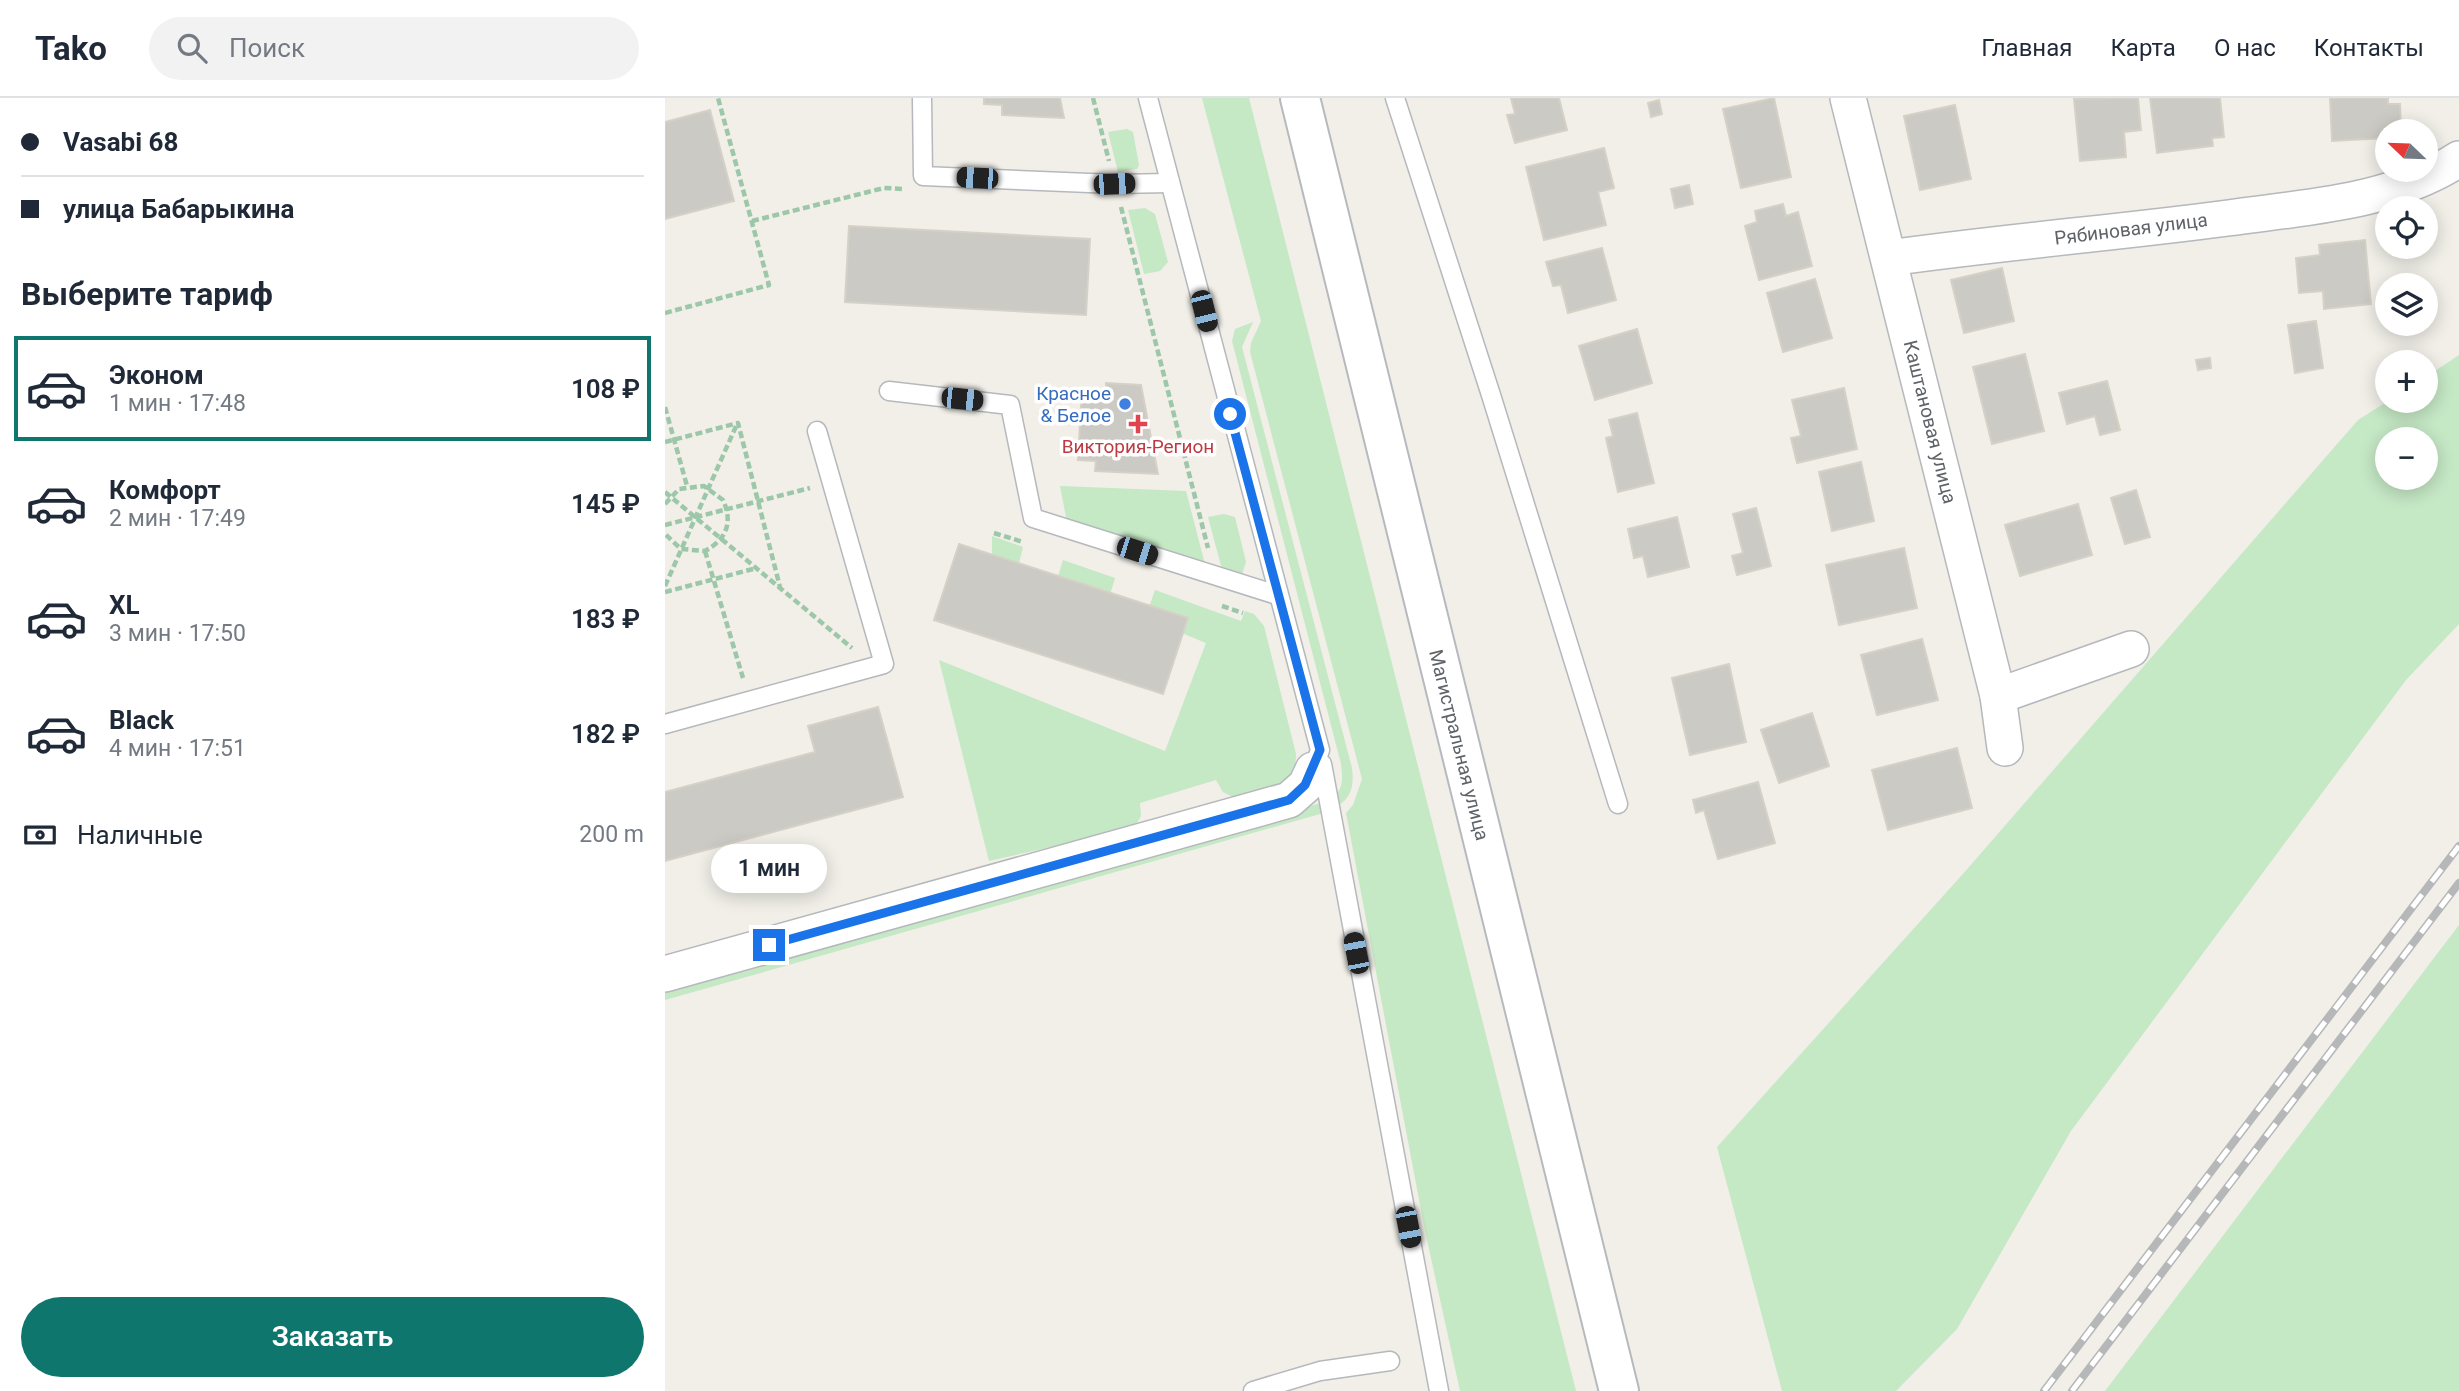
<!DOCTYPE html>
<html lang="ru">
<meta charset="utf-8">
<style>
:root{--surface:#fff;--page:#f2f2f3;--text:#1f2937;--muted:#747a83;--line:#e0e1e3;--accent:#0f766e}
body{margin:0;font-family:Roboto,sans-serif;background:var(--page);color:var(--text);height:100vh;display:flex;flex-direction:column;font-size:26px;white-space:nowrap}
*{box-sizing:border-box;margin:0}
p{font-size:23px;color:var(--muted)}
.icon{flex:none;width:38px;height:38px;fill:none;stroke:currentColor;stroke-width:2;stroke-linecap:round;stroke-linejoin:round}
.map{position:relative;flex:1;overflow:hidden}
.panel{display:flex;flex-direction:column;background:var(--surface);width:665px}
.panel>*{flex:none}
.banner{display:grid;align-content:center;height:154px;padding:0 21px;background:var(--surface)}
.needle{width:46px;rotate:293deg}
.controls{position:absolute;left:1710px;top:21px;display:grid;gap:14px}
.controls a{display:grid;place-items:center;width:63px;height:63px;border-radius:50%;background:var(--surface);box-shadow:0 4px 18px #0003;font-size:35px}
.end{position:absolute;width:32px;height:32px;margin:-16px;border:9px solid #1a73e8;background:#fff;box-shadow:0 0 0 4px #fff}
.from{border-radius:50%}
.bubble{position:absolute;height:49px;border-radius:24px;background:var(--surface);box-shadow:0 4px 18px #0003;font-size:23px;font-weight:600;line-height:49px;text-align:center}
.car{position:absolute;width:21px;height:42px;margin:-21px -10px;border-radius:9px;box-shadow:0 0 5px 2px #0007;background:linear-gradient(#222 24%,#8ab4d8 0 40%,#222 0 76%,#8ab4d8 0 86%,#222 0)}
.banner b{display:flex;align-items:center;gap:24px;height:66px;font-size:26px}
.banner b+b{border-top:2px solid var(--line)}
.banner i{width:18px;height:18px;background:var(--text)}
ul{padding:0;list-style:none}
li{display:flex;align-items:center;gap:21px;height:105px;margin:0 14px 10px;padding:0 7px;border:4px solid transparent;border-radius:0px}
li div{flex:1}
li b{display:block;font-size:26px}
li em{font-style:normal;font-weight:600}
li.active{border-color:var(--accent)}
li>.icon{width:63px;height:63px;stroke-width:1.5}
h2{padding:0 21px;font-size:32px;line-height:84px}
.pay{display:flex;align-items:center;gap:18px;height:77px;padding:0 21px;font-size:26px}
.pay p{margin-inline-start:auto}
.action{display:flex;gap:14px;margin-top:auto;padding:14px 21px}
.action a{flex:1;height:80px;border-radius:42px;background:var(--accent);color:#fff;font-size:28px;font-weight:600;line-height:80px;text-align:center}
header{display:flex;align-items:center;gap:42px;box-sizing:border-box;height:98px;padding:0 35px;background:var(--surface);border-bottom:2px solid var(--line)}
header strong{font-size:33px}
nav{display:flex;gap:38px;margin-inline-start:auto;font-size:24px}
.search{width:490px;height:63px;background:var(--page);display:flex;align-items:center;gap:18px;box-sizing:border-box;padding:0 24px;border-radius:38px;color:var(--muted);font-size:26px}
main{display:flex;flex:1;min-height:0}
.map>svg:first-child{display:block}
</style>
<header>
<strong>Tako</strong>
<div class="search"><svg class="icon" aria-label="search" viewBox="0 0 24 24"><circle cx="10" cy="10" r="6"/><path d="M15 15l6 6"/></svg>Поиск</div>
<nav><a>Главная</a><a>Карта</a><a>О нас</a><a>Контакты</a></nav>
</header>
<main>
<section class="panel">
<div class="banner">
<b><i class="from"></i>Vasabi 68</b>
<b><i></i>улица Бабарыкина</b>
</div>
<h2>Выберите тариф</h2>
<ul>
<li class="active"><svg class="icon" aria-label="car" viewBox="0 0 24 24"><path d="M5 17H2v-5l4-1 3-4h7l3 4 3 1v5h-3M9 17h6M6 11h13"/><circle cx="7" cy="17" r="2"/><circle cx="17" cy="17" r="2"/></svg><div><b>Эконом</b><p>1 мин · 17:48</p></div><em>108 ₽</em></li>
<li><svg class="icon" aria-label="car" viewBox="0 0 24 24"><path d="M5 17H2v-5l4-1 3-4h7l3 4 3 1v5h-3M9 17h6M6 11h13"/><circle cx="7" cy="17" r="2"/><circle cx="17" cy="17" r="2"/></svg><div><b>Комфорт</b><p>2 мин · 17:49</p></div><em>145 ₽</em></li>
<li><svg class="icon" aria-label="car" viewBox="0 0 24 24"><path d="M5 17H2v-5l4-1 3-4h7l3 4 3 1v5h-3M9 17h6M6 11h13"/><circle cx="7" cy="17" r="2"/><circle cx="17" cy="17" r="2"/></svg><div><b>XL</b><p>3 мин · 17:50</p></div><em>183 ₽</em></li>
<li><svg class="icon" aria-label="car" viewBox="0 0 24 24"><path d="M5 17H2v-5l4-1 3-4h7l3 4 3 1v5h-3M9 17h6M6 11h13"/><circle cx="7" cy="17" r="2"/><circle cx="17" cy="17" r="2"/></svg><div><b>Black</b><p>4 мин · 17:51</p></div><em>182 ₽</em></li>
</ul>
<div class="pay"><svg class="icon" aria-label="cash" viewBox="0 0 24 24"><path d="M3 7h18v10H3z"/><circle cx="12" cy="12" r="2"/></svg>Наличные<p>200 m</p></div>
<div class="action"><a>Заказать</a></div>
</section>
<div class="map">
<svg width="1794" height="1293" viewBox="0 0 1794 1293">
<rect width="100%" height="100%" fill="#f1efe8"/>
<g fill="#c5e8c5" fill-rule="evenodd">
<polygon points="537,0 584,0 911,1293 795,1293 759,1128 681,715 688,707 697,681 585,254 586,245 596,223"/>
<polygon points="462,31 468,34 474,67 472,71 453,74 443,34"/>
<polygon points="480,110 490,116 503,164 495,173 479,176 463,112"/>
<path d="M588 224 577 249 687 670C690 694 683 704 662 714L0 902V893L663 703C679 692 678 684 676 666L567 243 570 231Z"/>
<path d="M1794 257V526L1741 582 1406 1033 1292 1231 1231 1293H1117L1052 1049 1297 777 1693 322 1723 303H1760L1761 279ZM1760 341V380H1722V341Z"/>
<polygon points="395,388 521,393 541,470 402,424"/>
<polygon points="559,416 570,419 581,464 577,476 567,479 558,475 543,419"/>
<polygon points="327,438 358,449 353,469 327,461"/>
<polygon points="398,462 450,480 444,500 392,482"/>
<polygon points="490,492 576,523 580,513 589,516 599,528 631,656 630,674 625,683 572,701 558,694 551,682 475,705 476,718 469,730 324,763 274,562 500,653 541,545 519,536 517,523 483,512"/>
<polygon points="1794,827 1794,1293 1440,1293"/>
</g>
<g fill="#cccac5" stroke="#d6d1c6" stroke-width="2">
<polygon points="319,0 395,0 399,20 337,17 337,7 319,6"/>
<polygon points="846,0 894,0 902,32 850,45 842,17 850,16"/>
<polygon points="1109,0 1126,79 1076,90 1058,11"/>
<polygon points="1473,0 1476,32 1459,34 1461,59 1415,63 1409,1"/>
<polygon points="1485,0 1555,0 1559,39 1547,40 1548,48 1492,55"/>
<polygon points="1665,0 1723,0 1723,6 1735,6 1736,33 1722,33 1722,40 1667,43"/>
<polygon points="994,2 997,16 986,19 983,5"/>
<polygon points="1290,7 1306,81 1255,92 1239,18"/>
<polygon points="45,12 69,103 0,121 0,24"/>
<polygon points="939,50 949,90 933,94 941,127 879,142 861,69"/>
<polygon points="1024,87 1028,106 1010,110 1006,91"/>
<polygon points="1118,106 1121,118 1133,114 1147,168 1094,182 1080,128 1092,124 1090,113"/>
<polygon points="184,128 425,141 421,217 180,204"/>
<polygon points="1700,142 1706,206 1659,211 1658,193 1634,195 1631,160 1655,157 1654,147"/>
<polygon points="937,150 951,202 903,215 896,187 888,188 881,164"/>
<polygon points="1337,170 1349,223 1299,235 1286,182"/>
<polygon points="1150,181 1167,240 1118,254 1102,195"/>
<polygon points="1651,223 1658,270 1630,275 1623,227"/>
<polygon points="972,231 987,285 930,302 914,248"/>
<polygon points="1360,256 1379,333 1327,346 1308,269"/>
<polygon points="1545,260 1546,270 1533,272 1531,262"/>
<polygon points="1442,283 1455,332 1435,337 1430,318 1402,326 1394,295"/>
<polygon points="441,285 476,287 493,376 430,373 431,363 413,362 417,291 441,292"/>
<polygon points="1179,290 1192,351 1132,365 1126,340 1136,338 1127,302"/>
<polygon points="972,315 989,385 953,394 941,340 948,338 944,322"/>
<polygon points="1196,364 1209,423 1167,433 1154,374"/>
<polygon points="1471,392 1485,439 1460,446 1446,400"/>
<polygon points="1413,406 1427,457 1355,478 1340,427"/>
<polygon points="1091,410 1106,468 1072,477 1067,458 1078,455 1068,416"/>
<polygon points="1012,419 1024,469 983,479 978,458 969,460 963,431"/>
<polygon points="294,446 523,520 498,596 269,522"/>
<polygon points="1239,450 1252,510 1174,527 1161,467"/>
<polygon points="1257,541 1273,602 1212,617 1196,557"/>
<polygon points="1064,566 1081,644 1025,657 1007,580"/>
<polygon points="213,609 238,699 0,763 0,694 150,654 143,628"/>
<polygon points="1147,615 1164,668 1114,685 1096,632"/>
<polygon points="1292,650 1307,710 1223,732 1207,672"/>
<polygon points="1093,684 1110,745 1053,761 1039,712 1031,715 1028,702"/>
</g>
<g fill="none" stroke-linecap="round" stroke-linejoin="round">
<defs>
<g id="lane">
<polyline points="257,0 258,78 449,86 505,85"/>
<polyline points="483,0 655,652 648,672"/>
<polyline points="730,0 826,297 953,706"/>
<polyline points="224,293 345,307 368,420 612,497"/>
<polyline points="0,626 219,566 152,333"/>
<polyline points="657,666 774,1293"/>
<polyline points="588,1293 655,1273 725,1263"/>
</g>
<g id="street">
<polyline points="1183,0 1333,598 1340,650"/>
<path d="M1224 160C1337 144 1450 135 1563 120 1641 109 1727 105 1794 61"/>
<polyline points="1333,598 1466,551"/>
<polyline points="0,876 624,702 641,687 648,672"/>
</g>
<polyline id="secondary" points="635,0 954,1293"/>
</defs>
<use href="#lane" stroke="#b5b8bc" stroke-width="21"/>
<use href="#street" stroke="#b5b8bc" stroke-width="38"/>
<use href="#secondary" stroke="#b6babf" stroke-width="42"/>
<g stroke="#9cc7a9" stroke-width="4.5" stroke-dasharray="7 3.5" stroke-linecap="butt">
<polyline points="428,0 444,63"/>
<polyline points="456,109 543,450"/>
<polyline points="87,123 219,90 239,91"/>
<polyline points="0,215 104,187 53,0"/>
<polyline points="0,309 22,388"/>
<polyline points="0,344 73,325 115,489"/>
<polyline points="0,394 187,550"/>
<path d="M0 406 14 391 39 388 58 402C68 424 62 441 40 453L16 451 0 436"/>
<polyline points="0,427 145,390"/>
<polyline points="329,435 358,444"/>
<polyline points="40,453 78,580"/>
<polyline points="0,488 72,326"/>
<polyline points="0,494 92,470"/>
<polyline points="557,508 578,515"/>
</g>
<use href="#lane" stroke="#fff" stroke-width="18"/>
<use href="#street" stroke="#fff" stroke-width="35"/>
<use href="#secondary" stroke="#fff" stroke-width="38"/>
<defs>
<g id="rail">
<polyline points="1379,1293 1794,748"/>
<polyline points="1407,1293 1794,785"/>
</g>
</defs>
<use href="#rail" stroke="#b6b7b8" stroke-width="8"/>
<use href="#rail" stroke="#fff" stroke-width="5" stroke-dasharray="16" stroke-linecap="butt"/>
</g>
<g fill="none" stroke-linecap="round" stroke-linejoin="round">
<polyline stroke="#1a73e8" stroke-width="9" points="104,847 624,702 640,687 655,652 565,316"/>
</g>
<circle fill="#3f7fe0" stroke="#fff" stroke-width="2.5" cx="460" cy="306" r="7"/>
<path fill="#e0444e" stroke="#fff" stroke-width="2.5" d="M469.5 315.5h7v7h7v7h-7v7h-7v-7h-7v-7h7z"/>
<g text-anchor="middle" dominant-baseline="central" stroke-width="7" stroke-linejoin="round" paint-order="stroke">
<g font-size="19" fill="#5f6368" stroke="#fff">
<text transform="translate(1466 131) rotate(-7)">Рябиновая улица</text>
<text transform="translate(1265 324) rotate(76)">Каштановая улица</text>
<text transform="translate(794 647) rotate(76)">Магистральная улица</text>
</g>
<g font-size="19" fill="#366cbe" stroke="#fff" text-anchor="end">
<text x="446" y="295">Красное<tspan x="446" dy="22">&amp; Белое</tspan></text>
</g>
<g font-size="19" fill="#be3a42" stroke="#fff">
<text x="473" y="348">Виктория-Регион</text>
</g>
</g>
</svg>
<div class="controls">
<a><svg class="needle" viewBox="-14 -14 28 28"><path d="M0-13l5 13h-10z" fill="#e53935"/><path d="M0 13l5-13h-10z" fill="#747a83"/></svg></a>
<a><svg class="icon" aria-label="locate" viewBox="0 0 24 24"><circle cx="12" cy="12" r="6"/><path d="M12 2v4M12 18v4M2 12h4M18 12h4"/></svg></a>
<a><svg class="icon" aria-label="layers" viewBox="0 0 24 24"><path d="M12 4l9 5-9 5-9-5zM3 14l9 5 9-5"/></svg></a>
<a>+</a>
<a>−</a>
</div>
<i class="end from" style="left:565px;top:316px"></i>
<i class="end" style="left:104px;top:847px"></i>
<div class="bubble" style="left:46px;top:746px;width:116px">1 мин</div>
<i class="car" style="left:312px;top:80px;rotate:273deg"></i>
<i class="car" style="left:449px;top:86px;rotate:88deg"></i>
<i class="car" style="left:539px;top:213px;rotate:166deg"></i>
<i class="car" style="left:297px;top:301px;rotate:96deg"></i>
<i class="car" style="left:472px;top:453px;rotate:108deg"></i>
<i class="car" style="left:691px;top:855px;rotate:349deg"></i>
<i class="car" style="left:743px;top:1129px;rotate:169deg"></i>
</div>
</main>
